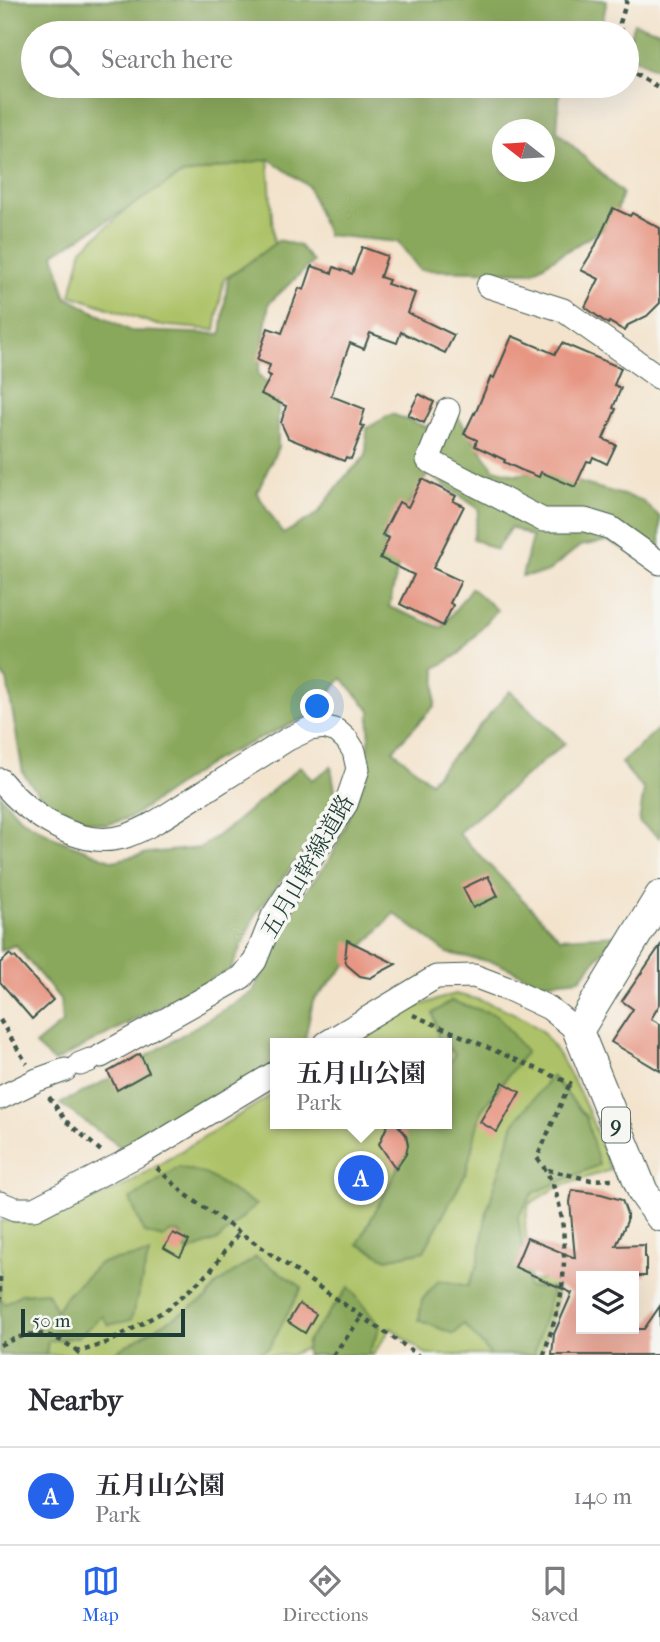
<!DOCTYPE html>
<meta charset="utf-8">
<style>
body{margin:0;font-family:"IM FELL French Canon","Noto Serif JP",serif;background:#f2f2f3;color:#2b2b33}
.controls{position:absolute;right:21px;bottom:21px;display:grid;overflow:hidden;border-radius:0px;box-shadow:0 7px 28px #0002}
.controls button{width:63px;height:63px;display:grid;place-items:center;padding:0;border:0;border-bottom:2px solid #e1e1e2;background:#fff;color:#2b2b33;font:35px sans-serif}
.compass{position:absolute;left:492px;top:119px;width:63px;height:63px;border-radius:50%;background:#fff;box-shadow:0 7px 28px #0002;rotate:287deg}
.scale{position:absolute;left:21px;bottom:18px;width:164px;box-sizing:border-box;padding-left:7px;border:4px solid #1f3d34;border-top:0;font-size:19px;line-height:24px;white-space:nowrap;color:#1f3d34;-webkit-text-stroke:5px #f6f6f2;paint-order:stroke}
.you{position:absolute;left:318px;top:707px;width:24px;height:24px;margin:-18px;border:5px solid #fff;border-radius:50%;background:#1a73e8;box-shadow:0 0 0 10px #1a73e833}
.badge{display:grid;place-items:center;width:46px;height:46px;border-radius:50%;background:#2563eb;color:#fff;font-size:23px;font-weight:700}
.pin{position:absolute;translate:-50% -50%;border:4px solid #fff;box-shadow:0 2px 7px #0006}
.popup{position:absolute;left:270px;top:1038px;width:182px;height:91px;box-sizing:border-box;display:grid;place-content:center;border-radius:0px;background:#fff;filter:drop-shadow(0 2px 5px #0005);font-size:23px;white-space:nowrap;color:#7c7c81}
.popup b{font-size:26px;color:#2b2b33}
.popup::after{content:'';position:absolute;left:50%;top:100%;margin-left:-14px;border:14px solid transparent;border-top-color:#fff}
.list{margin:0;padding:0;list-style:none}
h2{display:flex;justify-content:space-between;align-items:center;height:91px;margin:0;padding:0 28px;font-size:30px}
h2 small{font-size:23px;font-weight:400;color:#7c7c81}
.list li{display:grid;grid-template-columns:46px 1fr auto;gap:21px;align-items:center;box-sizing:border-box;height:98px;padding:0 28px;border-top:2px solid #e1e1e2}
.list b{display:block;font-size:26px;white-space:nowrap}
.list p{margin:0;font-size:23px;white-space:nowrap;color:#7c7c81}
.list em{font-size:23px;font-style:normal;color:#7c7c81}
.icon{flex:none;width:38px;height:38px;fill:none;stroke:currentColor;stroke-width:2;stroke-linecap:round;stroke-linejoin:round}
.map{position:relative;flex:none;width:660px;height:1355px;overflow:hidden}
.search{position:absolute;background:#fff;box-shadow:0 7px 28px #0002;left:21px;right:21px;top:21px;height:77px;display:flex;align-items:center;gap:18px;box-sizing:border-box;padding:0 24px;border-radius:38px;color:#7c7c81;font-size:26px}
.sheet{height:189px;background:#fff}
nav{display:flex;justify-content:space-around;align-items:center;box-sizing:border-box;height:98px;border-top:2px solid #e1e1e2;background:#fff;font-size:19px;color:#7c7c81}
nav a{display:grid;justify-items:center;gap:4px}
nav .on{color:#2563eb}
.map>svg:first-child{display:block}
.green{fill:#adc267;stroke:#66804e;stroke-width:2}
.forest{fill:#8aa85c;stroke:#547248;stroke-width:2;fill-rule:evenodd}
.building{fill:#e79683}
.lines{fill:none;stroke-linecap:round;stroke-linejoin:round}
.minor-casing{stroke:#3f564b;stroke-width:25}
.major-casing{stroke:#3f564b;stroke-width:32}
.path{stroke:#3f564b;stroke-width:4.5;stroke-dasharray:5 5;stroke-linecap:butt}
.minor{stroke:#fff;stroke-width:23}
.major{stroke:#fff;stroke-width:30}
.labels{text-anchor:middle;stroke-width:7;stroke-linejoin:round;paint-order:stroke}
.shield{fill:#f6f6f2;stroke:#60746d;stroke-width:2}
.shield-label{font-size:21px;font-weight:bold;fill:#1f3d34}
.street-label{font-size:23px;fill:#1f3d34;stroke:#f6f6f2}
</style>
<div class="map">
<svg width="660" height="1355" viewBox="0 0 660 1355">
<rect width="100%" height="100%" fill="#f6f6f2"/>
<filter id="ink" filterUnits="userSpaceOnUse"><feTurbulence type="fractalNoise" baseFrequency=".0143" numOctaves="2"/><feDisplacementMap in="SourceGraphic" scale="14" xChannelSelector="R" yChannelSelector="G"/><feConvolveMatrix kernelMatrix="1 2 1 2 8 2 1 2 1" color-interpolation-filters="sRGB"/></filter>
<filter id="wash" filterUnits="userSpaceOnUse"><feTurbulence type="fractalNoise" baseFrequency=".00686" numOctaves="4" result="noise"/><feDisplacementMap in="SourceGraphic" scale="28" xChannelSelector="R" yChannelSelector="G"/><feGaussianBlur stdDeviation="1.57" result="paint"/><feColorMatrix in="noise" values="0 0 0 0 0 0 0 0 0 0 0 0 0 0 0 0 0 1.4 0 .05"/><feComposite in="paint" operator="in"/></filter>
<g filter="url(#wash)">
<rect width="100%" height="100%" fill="#f3e3cc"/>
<g class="green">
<polygon points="268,155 274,248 224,279 215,330 157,325 71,295 82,249 176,165"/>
<path d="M 455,994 C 485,1000 515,1010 540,1030 C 546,1035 551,1044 556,1051 C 581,1088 596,1129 610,1170 L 558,1187 L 529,1204 L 525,1225 L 530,1281 L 557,1279 L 556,1304 L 540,1355 L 427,1355 L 391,1328 L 373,1355 L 323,1355 L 310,1347 L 290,1355 L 0,1355 L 0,1221 L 22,1221 L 55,1216 L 124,1186 L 275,1093 L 275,1124 L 447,1124 L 447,1043 L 356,1043 L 415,1007 Z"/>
</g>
<g class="forest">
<path d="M 0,0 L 607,0 L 600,33 L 33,33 L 33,86 L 560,86 L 557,131 L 622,193 L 614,222 L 532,272 L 420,270 L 398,242 L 327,235 L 308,186 L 269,159 L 181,175 L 54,254 L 66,297 L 130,331 L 221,334 L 228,278 L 279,240 L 300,246 L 313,262 L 269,303 L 258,374 L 278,395 L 278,447 L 257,493 L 283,534 L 317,514 L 344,478 L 366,456 L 367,428 L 392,414 L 426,427 L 455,413 L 494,469 L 516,475 L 538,471 L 641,500 L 660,517 L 660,566 L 608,541 L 580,546 L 546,573 L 522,576 L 532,537 L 511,527 L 496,550 L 473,539 L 479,509 L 428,474 L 383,544 L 398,567 L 389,607 L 442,628 L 471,588 L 497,610 L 459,654 L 436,668 L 435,705 L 393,750 L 430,782 L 510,691 L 565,743 L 458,833 L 560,938 L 616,935 L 580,979 L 541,983 L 497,963 L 447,953 L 394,913 L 313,1001 L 304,1043 L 275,1043 L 275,1067 L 121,1147 L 60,1104 L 107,1080 L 253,992 L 284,920 L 332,856 L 368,771 L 370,710 L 342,678 L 311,715 L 216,759 L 131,817 L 106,825 L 75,818 L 48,807 L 23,773 L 7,680 L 0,673 ZM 503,130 L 544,130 L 544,172 L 503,172 Z"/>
<polygon points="634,23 660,31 660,76 657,70 627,54 627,44"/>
<polygon points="660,727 660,838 639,822 644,790 621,763"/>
<polygon points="301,766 312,780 331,767 336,796 303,852 256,913 231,969 54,1062 35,1045 62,1023 60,999 15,945 0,951 0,795 19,817 57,839 113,861 148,853 200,848 232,825"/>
<polygon points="451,1001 497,1015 526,1052 481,1111 466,1173 424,1251 387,1259 358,1244 402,1160 399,1124 447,1124 447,1068 455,1054 447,1047 447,1043 439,1041 433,1013"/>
<polygon points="552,1076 586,1117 599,1165 533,1193 518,1217 528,1287 553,1288 534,1355 491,1355 464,1324 454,1334 419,1320 422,1300 439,1280 468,1286 478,1264 487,1211 514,1123"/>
<polygon points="179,1167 205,1174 256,1205 218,1240 187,1252 180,1233 171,1232 163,1238 144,1233 130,1199"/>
<polygon points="149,1254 131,1320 109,1325 102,1316 78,1337 48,1341 46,1355 0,1355 0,1298 5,1304 21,1294 47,1292 56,1311 65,1297 100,1263"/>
<polygon points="256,1257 302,1287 269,1348 252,1355 110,1355 207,1298 216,1285"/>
<polygon points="349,1287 380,1327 368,1355 306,1355 307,1341"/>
</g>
<g id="blocks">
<g class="building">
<polygon points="613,208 630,216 632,213 660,228 660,303 647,316 628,325 625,331 609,322 608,324 585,307 599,279 581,270 594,249"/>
<polygon points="362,247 387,256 380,277 389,280 387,284 415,293 408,313 454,335 445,353 401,332 397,343 370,333 364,349 350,343 331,396 365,409 360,425 364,426 351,459 346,457 344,461 288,438 281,423 286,406 261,394 271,376 267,374 270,365 257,360 268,328 282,333 299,288 304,290 312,266 332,273 334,267 352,274"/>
<polygon points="512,336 555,354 562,343 621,368 614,385 621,388 613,408 616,409 603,439 616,445 607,464 593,457 591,462 587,461 575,487 541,472 539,477 521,470 504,462 505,460 475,446 477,440 464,434 474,413 475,414 491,376 494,378"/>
<polygon points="419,394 434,402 424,423 408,415"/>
<polygon points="422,479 456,496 453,501 464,506 433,568 461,581 450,603 453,605 443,626 400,604 414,575 380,558 389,538 382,535 399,502 408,507"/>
<polygon points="488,876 498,896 473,908 463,888"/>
<polygon points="347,940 396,964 370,978 360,976 347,965 345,959"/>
<polygon points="660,946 660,1004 651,1019 660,1024 660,1071 611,1042 633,1009 622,1001"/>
<polygon points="10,954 13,958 15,957 53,1000 32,1019 0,982 0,963"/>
<polygon points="140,1054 149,1072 117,1090 108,1072"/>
<polygon points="503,1082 520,1092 497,1132 480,1122"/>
<polygon points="388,1124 397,1124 406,1135 408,1145 406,1154 396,1169 379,1144"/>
<polygon points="572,1190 601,1194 622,1200 627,1214 627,1221 616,1246 645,1245 645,1257 646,1257 646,1276 581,1276 581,1329 644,1329 660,1306 660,1355 552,1355 554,1334 572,1293 515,1267 527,1238 575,1258 570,1202"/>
<polygon points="173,1233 189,1241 180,1257 164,1248"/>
<polygon points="299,1304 316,1314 305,1333 288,1322"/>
</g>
</g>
</g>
<g filter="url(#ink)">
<use href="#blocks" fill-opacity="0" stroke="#3f564b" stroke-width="2"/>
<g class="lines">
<defs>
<g id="minor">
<polyline points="488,286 563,310 660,378"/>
<polyline points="448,410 428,460 543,520 585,520 611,528 660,563"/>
<path d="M 0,780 C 28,814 80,851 126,836 C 152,827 174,810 197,796 C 227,777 258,758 288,739 L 309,729 L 324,727 L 337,731 L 347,740 L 354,751 L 358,769 L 346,804 L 273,916 L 255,961 L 242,977 L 101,1056"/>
<polyline points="326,1043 436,977 474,976 511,990 549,1008 578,1031"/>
<polyline points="80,1064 90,1060"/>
<polyline points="0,1098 37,1080 65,1070"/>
<polyline points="0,1203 15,1209 34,1209 142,1153 275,1073"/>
</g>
<polyline id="major" points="660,896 578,1031 643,1192 660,1216"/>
</defs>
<use href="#minor" class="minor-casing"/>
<use href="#major" class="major-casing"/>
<g class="path">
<polyline points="622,33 620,23 627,0"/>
<polyline points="627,58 629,71 660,88"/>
<polyline points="413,1015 572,1084"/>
<polyline points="0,1020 27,1064"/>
<polyline points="49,1097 66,1121 101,1151"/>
<polyline points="157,1168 185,1194 239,1232 418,1355"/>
<polyline points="548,1170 591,1180 612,1179"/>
<polyline points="0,1277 0,1304"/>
<path d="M 0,1345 C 34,1329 48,1330 79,1352"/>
<polyline points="77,1355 79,1352 109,1342 166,1310 209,1273 239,1232"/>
<polyline points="333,1355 362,1317"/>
<path d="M 544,1355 C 550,1333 559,1310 562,1287 C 567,1246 565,1191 537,1158 L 570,1083"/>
</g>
<use href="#minor" class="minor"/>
<use href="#major" class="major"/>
</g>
</g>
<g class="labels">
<rect class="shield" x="602" y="1107.5" width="28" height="35" rx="5"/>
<g class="shield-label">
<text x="616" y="1132">9</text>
</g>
<g class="street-label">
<text transform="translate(307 866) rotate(-60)" y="8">五月山幹線道路</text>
</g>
</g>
</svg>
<div class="controls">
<button><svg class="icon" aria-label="layers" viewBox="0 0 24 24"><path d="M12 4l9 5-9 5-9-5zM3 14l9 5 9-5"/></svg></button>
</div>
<svg class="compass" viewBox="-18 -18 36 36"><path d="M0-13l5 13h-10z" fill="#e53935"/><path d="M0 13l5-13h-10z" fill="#7c7c81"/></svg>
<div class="scale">50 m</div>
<div class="you"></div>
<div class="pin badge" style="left:361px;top:1178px">A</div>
<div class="popup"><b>五月山公園</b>Park</div>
<div class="search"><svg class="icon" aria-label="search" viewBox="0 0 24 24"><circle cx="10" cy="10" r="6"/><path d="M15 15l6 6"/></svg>Search here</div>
</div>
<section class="sheet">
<h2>Nearby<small></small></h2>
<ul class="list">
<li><span class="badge">A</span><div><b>五月山公園</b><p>Park</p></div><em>140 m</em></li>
</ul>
</section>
<nav>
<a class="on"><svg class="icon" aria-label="map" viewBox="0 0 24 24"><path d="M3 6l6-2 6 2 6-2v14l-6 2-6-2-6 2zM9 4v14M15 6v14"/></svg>Map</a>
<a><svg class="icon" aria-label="directions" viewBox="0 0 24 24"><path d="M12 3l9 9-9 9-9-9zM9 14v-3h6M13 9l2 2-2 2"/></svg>Directions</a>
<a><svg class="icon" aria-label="saved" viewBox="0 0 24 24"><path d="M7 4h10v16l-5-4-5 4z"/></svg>Saved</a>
</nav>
